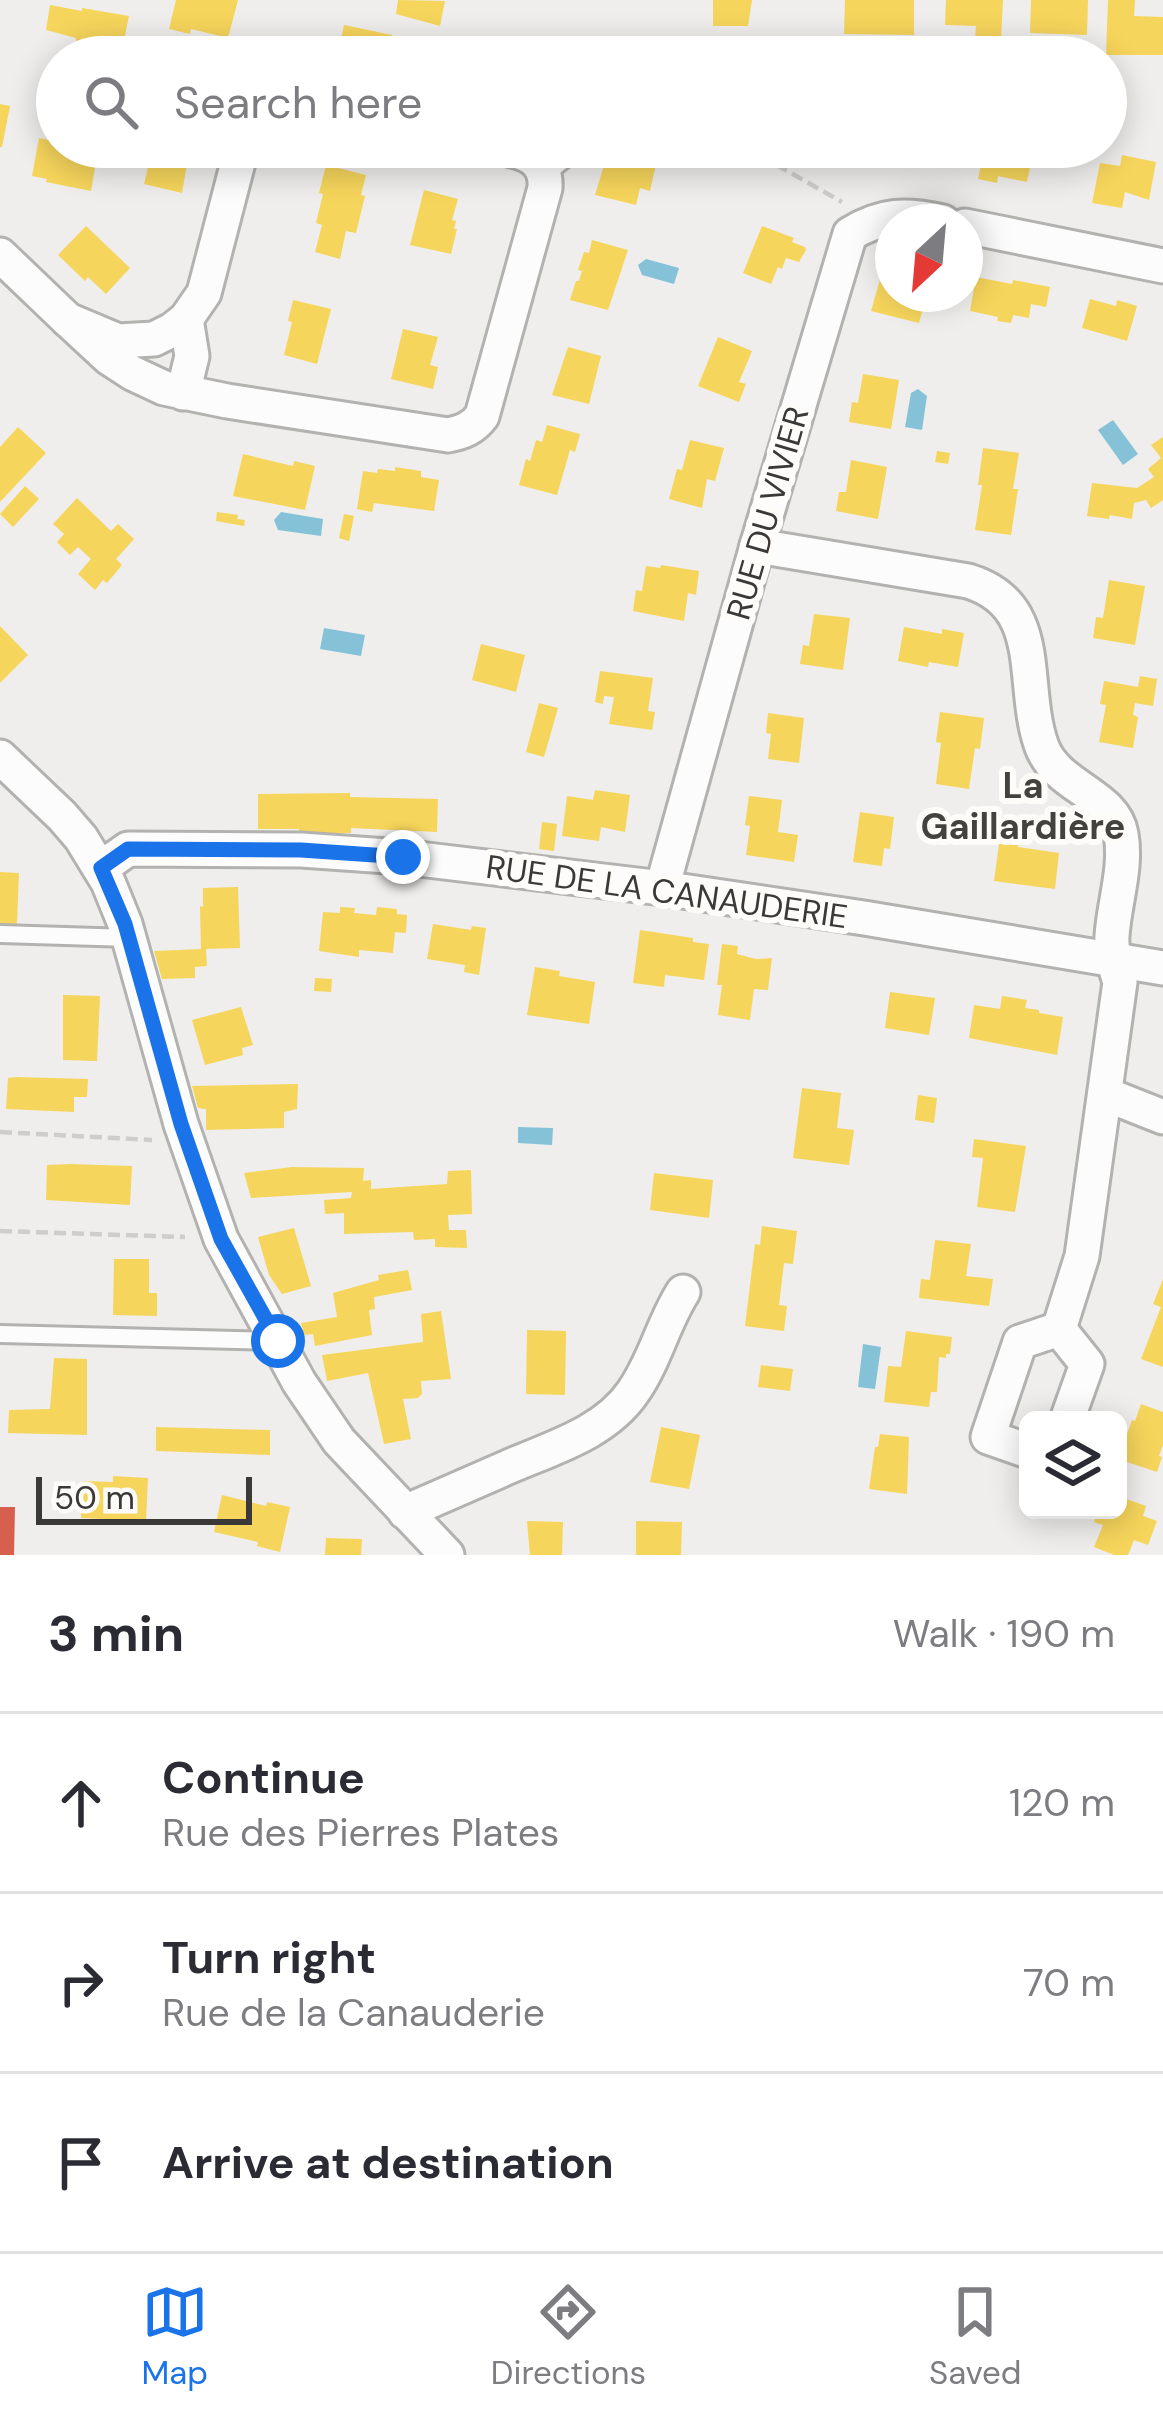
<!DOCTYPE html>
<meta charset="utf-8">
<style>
body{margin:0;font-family:"DM Sans",sans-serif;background:#f7f7f7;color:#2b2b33}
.controls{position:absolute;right:36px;bottom:36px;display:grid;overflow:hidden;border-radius:18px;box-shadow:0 6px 30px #0003}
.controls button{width:108px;height:108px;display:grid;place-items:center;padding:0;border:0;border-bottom:3px solid #e1e1e2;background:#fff;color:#2b2b33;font:60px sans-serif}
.compass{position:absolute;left:875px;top:204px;width:108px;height:108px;border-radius:50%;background:#fff;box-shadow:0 6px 30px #0003;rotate:206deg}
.scale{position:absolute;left:36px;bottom:30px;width:216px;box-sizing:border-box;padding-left:12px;border:6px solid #3a3938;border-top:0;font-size:33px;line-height:42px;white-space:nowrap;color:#3a3938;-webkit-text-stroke:9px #fefcf8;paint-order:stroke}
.stop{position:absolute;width:36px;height:36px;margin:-27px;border:9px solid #1a73e8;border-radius:50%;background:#fff}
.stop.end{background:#1a73e8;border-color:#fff;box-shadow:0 3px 12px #0008}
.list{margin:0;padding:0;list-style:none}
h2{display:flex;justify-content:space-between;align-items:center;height:156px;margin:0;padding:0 48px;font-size:51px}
h2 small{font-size:39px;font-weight:400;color:#7c7c81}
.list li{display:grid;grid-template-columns:78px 1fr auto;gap:36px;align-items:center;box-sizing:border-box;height:180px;padding:0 48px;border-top:3px solid #e1e1e2}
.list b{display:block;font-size:45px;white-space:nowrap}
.list p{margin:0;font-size:39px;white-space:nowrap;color:#7c7c81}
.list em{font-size:39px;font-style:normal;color:#7c7c81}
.icon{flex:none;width:66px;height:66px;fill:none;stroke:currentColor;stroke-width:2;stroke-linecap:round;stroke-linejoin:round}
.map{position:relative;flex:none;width:1163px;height:1555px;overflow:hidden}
.search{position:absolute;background:#fff;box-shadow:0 6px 30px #0003;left:36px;right:36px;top:36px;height:132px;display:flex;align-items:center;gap:30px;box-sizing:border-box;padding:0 42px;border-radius:66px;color:#7c7c81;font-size:45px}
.sheet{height:696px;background:#fff}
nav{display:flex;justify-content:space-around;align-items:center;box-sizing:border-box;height:168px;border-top:3px solid #e1e1e2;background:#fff;font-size:33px;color:#7c7c81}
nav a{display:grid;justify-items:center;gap:6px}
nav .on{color:#1a73e8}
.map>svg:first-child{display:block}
.water{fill:#85c2d8}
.homes{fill:#f6d55c}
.shops{fill:#d6604d}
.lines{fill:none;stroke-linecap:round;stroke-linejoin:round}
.service-casing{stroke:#b2b2b0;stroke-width:22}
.minor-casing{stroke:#b2b2b0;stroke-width:39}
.path{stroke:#cdcdcc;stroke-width:4.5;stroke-dasharray:12 6;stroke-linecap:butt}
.service{stroke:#fdfcfc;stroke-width:16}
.minor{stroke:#fdfcfc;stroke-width:33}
.route{stroke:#1a73e8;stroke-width:15}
.labels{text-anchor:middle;stroke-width:12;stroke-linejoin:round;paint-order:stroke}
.street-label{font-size:33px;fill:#3a3938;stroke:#fefcf8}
.neighbourhood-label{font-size:36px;font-weight:bold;fill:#43423f;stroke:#fefcf8}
</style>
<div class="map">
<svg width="1163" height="1555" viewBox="0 0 1163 1555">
<rect width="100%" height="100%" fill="#efeeec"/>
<g class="water">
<polygon points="646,259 679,268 674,284 642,275 638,265"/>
<polygon points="918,389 927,396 922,430 905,427 911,393"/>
<polygon points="1113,420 1138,454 1123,465 1098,430"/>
<polygon points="281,512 323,519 321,536 278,530 274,520"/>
<polygon points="324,628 365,635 361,656 320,649"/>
<polygon points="518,1127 553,1128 552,1145 518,1143"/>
<polygon points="863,1344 881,1347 875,1389 858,1387"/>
</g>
<g class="homes">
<polygon points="176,0 238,0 228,38 191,29 190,34 169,29"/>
<polygon points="398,0 445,1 440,26 396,14"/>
<polygon points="713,0 752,0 748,26 713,26"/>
<polygon points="845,0 914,0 914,35 844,34"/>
<polygon points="946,0 1003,0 1001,40 975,39 976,26 945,25"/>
<polygon points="1031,0 1088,0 1087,35 1030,33"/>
<polygon points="1108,0 1135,0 1134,16 1163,17 1163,55 1106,55"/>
<polygon points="50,5 82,11 82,8 129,16 122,50 76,41 76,38 46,30"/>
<polygon points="344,25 392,35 388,57 337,57"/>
<polygon points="0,104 10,106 2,147 0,147"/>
<polygon points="39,138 55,141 54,147 97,156 91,191 46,182 47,179 32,176"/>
<polygon points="153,147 190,147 182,193 144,184"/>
<polygon points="861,147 944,147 941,157 923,153 922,157 895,151 891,167 858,159"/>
<polygon points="985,147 1034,147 1027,182 998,176 997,183 978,179"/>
<polygon points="608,152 656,164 650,191 640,188 636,205 595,195"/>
<polygon points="1122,155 1156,162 1149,200 1125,192 1122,208 1092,203 1100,163 1120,166"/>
<polygon points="326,165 366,175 361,195 365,196 356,233 346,231 340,259 315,252 322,225 316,223 323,194 319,193"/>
<polygon points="424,190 458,199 452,220 456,221 454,229 457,229 451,254 410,245"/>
<polygon points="86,226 130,268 106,294 88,277 85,281 58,255"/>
<polygon points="762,226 794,238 792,242 805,247 806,250 799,262 786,258 782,269 778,267 771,284 743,273"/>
<polygon points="592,240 628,250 608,310 570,300 576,281 579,281 582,271 578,270 584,252 589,253"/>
<polygon points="883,269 893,272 893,294 927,294 919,323 871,311"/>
<polygon points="976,277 1012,284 1013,280 1050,287 1046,307 1031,304 1029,318 1013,315 1011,323 997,321 998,317 970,311"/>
<polygon points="1090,299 1116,306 1117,300 1137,306 1127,341 1082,328"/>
<polygon points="293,300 331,309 317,364 284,355 292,322 288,321"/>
<polygon points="403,329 438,337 430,365 438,367 433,389 391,379"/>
<polygon points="718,337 752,351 739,382 746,384 739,402 698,386"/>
<polygon points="568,347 601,356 589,404 552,395"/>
<polygon points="863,374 899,380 891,429 849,422 852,402 858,403"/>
<polygon points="547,425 580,434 575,452 570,450 557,495 519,485 526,459 530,461 536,440 542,442"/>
<polygon points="18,427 46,453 0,502 0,447"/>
<polygon points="1163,437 1163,500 1151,508 1146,500 1134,503 1132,519 1110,515 1109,519 1087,516 1092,483 1137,488 1154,477 1148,469 1161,458 1151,445"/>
<polygon points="690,440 724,448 715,481 707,479 702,508 669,499 677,469 682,470"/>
<polygon points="983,448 1019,453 1013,489 1018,489 1011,535 975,530 982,485 978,485"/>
<polygon points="937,451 950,453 948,464 935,462"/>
<polygon points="243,454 293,466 294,461 315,466 305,510 233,496"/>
<polygon points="851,460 887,467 878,519 836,511 839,492 846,492"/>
<polygon points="395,467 421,471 421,477 439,480 434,511 374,503 372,512 357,509 363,471 377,473 378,469 395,471"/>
<polygon points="25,486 39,499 13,527 0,514"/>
<polygon points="77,498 111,531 118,524 134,539 116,559 122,565 107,583 103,580 95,590 78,574 91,559 78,547 70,555 57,542 64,534 53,524"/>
<polygon points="217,512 238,515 237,519 245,520 244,526 216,521"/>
<polygon points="344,514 354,516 349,541 339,538"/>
<polygon points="661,565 699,571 696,595 688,593 684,621 633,611 636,590 642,591 646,566 660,568"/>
<polygon points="1109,580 1145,586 1135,645 1093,638 1096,617 1103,618"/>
<polygon points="814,614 850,618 843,670 800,664 803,645 809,646"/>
<polygon points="0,626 28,655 0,683"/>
<polygon points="904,627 942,634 942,629 964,633 958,667 929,662 928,667 898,661"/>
<polygon points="481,644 525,655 516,692 472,680"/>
<polygon points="600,671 653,678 648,711 655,712 652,730 609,724 614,697 604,696 603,704 595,702"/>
<polygon points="1140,676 1157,679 1153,706 1135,703 1133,715 1138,717 1133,748 1099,742 1106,705 1100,704 1104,681 1138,687"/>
<polygon points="539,703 558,708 544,757 526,752"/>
<polygon points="940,712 984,718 980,749 975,748 969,789 936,784 941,743 936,742"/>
<polygon points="768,713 804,718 799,763 768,759 771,734 766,733"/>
<polygon points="595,790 630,795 625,832 601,827 599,841 562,836 567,796 593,800"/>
<polygon points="350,793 350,797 438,799 437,832 351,828 351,833 299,833 299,829 258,829 258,794"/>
<polygon points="749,796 782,800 778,832 798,835 794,862 746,855 750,826 745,825"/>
<polygon points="860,812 894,817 890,849 884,848 882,866 853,862"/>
<polygon points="542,822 557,824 554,851 539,849"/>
<polygon points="1000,837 1019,840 1018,847 1059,853 1055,889 994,881"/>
<polygon points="0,872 19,873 17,924 0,924"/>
<polygon points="238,887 240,948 206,949 207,966 195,967 195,978 162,979 154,951 201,949 200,906 203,907 203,888"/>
<polygon points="340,907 355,908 354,913 376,915 377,907 397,909 397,914 407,915 406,933 395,932 393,953 359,950 359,957 319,951 323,912 340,913"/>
<polygon points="433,924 471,930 472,926 486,928 479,975 464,972 465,965 427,959"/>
<polygon points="640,930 693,938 693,942 709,944 704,980 665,975 664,987 633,983"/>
<polygon points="722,944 738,946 737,954 756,959 772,958 768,990 754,989 750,1020 718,1015 722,985 717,985"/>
<polygon points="535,967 560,971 559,976 595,982 589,1024 527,1015"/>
<polygon points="315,978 332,979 331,992 314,991"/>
<polygon points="890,992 935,998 929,1035 885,1028"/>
<polygon points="63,995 100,996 97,1061 63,1060"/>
<polygon points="1002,996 1027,1000 1025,1008 1039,1010 1039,1013 1063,1017 1057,1055 969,1038 974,1005 1000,1009"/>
<polygon points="241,1007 253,1045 242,1048 243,1055 205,1065 192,1020"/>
<polygon points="16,1077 88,1079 87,1097 74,1097 74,1112 6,1109 8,1078"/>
<polygon points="298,1084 297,1109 284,1112 284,1128 206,1130 206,1109 198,1108 192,1086"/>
<polygon points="802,1088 841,1093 837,1128 854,1130 849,1165 793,1158"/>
<polygon points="918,1095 937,1098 934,1123 915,1120"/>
<polygon points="974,1139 1026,1146 1015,1212 977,1207 983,1158 972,1157"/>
<polygon points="70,1164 132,1166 130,1205 46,1200 47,1165"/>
<polygon points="292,1167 364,1168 363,1181 371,1180 371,1189 447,1184 448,1171 471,1170 472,1214 448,1215 449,1230 466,1230 467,1248 435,1247 435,1239 414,1240 413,1232 344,1234 344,1213 325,1214 324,1200 351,1198 352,1192 251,1198 244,1173"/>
<polygon points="654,1173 713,1180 709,1218 650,1210"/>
<polygon points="762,1226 797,1231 793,1264 784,1263 779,1305 787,1306 784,1331 745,1326 755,1244 760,1245"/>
<polygon points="294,1228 311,1286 282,1294 269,1275 258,1237"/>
<polygon points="935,1240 971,1244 966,1276 993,1279 989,1306 919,1298 921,1279 930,1280"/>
<polygon points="114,1259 149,1259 149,1293 157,1293 157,1316 113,1315"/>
<polygon points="408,1270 412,1290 374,1297 375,1309 369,1310 372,1335 315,1346 313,1334 304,1335 301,1323 337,1317 333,1293 379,1280 378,1275"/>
<polygon points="1163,1279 1163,1367 1141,1359 1161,1307 1153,1304"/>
<polygon points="441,1311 451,1379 421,1381 422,1394 418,1398 403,1399 411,1439 384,1444 368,1373 327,1381 322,1355 423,1342 421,1314"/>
<polygon points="527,1330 566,1331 565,1395 526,1394"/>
<polygon points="906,1331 952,1337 950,1354 946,1354 946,1358 939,1357 937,1392 931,1392 929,1407 884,1402 888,1366 901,1367"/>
<polygon points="54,1358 87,1359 87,1435 8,1433 9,1410 50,1409"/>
<polygon points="761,1365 793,1369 790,1391 758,1387"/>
<polygon points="1141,1404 1163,1412 1163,1445 1159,1456 1162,1457 1157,1472 1118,1459 1132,1420 1135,1421"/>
<polygon points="156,1427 270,1430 270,1455 156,1451"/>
<polygon points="661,1427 700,1435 689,1489 650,1482"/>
<polygon points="880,1434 909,1437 907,1494 869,1489 875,1447 878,1447"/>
<polygon points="113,1476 148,1478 146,1521 81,1518 83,1481 113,1482"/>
<polygon points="222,1495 266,1506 267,1502 290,1507 280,1552 257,1546 258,1542 214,1532"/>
<polygon points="1118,1496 1146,1506 1143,1516 1157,1521 1148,1545 1134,1540 1128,1555 1114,1555 1094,1547 1103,1525 1094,1522 1099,1510 1118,1510"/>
<polygon points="527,1521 563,1522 562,1555 530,1555"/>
<polygon points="636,1521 682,1522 681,1555 636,1555"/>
<polygon points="326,1538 362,1539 361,1555 325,1555"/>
</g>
<polygon class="shops" points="0,1507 15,1507 14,1555 0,1555"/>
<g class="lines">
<defs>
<g id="service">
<polyline points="0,934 130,938"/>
<polyline points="0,1334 277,1341"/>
</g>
<g id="minor">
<polyline points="542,166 566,147"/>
<polyline points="965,226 1163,266"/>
<polyline points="0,255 68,320 118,341 154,339 172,330 186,319 204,293 242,147"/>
<path d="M 68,320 L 109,358 L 132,373 L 164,388 L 227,401 L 448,435 C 463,432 473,428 482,416 L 545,188 C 547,158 524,152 499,147"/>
<polyline points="183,393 192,356 186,319"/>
<path d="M 757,546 L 968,581 C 1048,605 1019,685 1042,747 C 1058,788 1114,794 1121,834 C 1127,868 1114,903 1112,936 C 1111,953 1115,967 1120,982 L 1082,1256 L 1059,1329"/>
<polyline points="0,757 62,816 81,838 108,882 125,924 181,1124 221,1239 299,1382 339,1441 447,1555"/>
<polyline points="101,868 128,849 301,850 402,857 662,888 864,918 1163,968"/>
<path d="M 662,888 L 757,546 L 850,234 C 883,214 906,214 943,222"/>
<polyline points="1105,1094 1163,1117"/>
<polyline points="1059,1329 1087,1364 1067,1420"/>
<polyline points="1028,1451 988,1437 1020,1342 1059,1329"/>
<path d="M 405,1512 C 440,1497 474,1482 508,1467 C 552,1448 605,1433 633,1392 C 655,1361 663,1323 683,1292"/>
</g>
</defs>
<use href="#service" class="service-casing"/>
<use href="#minor" class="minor-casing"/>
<g class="path">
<polyline points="63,55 72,57"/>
<polyline points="745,147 842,202"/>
<polyline points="0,1132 152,1140"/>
<polyline points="0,1231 185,1237"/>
</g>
<use href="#service" class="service"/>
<use href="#minor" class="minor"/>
</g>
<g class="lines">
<polyline class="route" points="278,1341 221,1239 181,1124 125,924 101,868 128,849 301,850 403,857"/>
</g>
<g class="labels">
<g class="street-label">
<text transform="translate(767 513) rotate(-74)" y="12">RUE DU VIVIER</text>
<text transform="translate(667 891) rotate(8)" y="12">RUE DE LA CANAUDERIE</text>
</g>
<g class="neighbourhood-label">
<text x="1023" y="798">La<tspan x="1023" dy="41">Gaillardière</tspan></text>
</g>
</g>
</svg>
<div class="controls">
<button><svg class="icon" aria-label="layers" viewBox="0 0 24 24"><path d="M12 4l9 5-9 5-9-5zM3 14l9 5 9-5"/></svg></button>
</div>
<svg class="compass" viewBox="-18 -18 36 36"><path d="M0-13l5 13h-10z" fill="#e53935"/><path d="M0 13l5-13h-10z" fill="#7c7c81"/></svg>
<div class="scale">50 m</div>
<div class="stop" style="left:278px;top:1341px"></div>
<div class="stop end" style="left:403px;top:857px"></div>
<div class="search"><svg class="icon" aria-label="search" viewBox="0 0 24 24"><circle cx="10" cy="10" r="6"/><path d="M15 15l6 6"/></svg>Search here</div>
</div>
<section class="sheet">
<h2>3 min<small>Walk · 190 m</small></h2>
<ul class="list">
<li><svg class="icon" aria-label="ahead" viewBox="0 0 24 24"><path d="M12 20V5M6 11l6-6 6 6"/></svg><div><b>Continue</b><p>Rue des Pierres Plates</p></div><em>120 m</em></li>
<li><svg class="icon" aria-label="right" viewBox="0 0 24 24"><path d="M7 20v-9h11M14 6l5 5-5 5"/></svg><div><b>Turn right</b><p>Rue de la Canauderie</p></div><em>70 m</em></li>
<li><svg class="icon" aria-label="arrive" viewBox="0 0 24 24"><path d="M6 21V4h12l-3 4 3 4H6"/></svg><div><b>Arrive at destination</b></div></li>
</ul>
</section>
<nav>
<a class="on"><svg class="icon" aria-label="map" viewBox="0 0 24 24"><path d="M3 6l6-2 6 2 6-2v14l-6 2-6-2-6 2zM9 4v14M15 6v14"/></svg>Map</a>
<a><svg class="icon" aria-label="directions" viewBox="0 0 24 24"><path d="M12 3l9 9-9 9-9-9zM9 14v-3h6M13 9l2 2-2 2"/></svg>Directions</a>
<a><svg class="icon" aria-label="saved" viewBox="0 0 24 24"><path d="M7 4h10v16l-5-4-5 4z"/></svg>Saved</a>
</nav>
